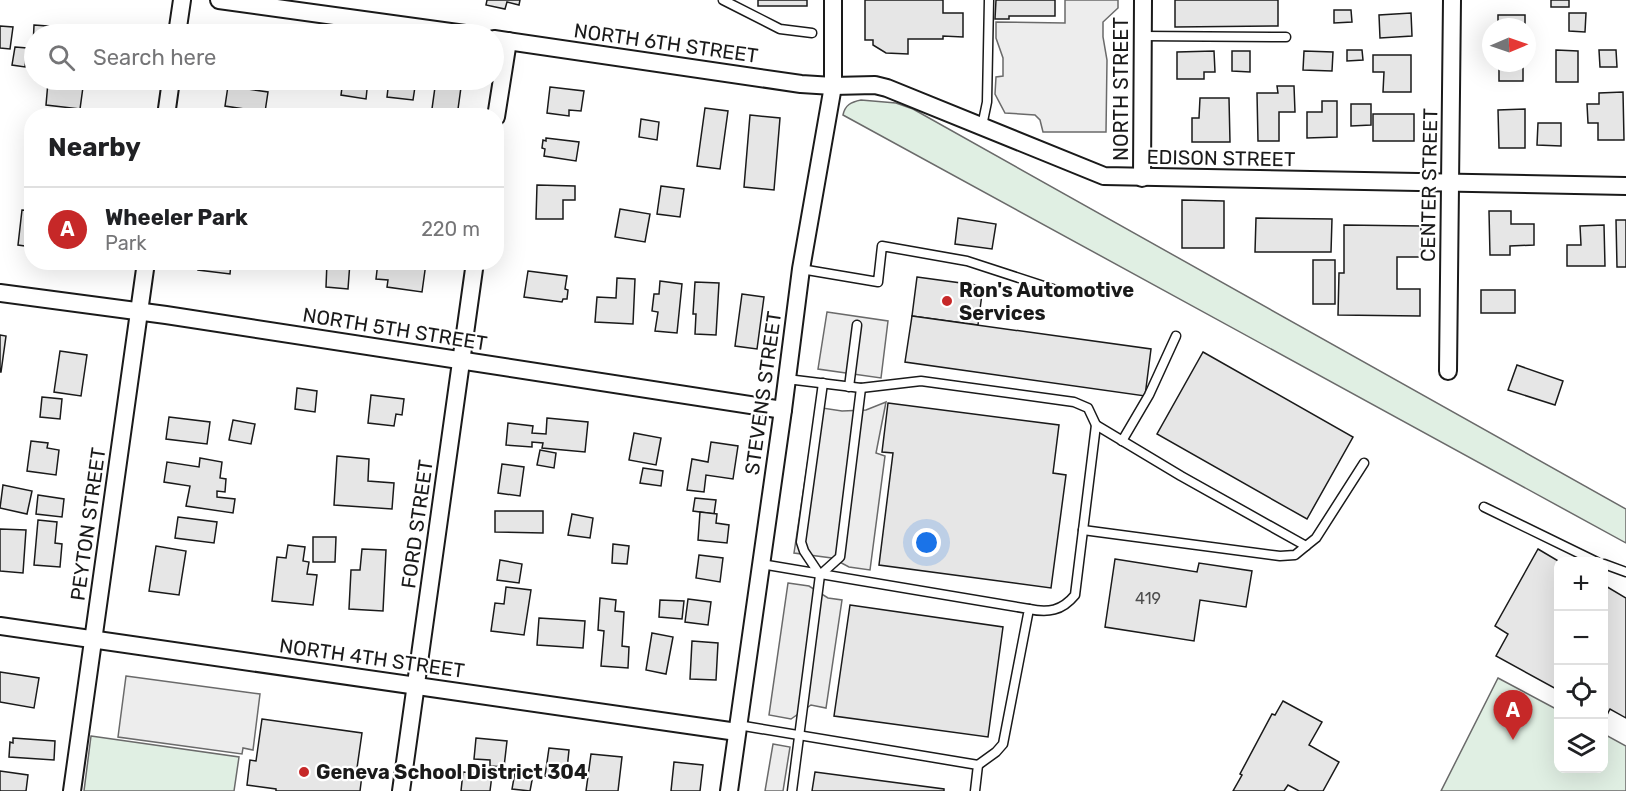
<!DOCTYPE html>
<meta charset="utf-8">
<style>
body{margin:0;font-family:Rubik,sans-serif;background:#f6f6f6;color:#202124}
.controls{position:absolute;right:18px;bottom:18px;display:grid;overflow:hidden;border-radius:12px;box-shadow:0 6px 24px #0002}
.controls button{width:54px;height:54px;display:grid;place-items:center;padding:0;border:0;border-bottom:2px solid #e0e0e0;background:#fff;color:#202124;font:30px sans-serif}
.compass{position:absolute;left:1482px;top:18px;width:54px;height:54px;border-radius:50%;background:#fff;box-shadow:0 6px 24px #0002;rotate:88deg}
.you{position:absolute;left:927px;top:543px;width:21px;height:21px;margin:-15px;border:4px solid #fff;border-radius:50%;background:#1a73e8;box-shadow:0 0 0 9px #1a73e833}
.badge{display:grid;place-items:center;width:39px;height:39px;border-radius:50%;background:#c62828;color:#fff;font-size:20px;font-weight:700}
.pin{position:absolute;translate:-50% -50px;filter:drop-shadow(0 2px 3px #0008)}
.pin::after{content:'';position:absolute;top:32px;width:21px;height:18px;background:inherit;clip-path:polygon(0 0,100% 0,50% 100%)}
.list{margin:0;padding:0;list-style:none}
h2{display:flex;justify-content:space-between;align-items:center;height:78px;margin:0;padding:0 24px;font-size:26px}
h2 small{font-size:20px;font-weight:400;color:#757577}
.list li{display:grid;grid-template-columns:39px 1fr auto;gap:18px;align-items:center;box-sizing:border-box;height:84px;padding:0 24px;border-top:2px solid #e0e0e0}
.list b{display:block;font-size:22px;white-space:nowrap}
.list p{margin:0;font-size:20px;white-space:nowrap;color:#757577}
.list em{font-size:20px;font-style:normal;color:#757577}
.icon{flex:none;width:33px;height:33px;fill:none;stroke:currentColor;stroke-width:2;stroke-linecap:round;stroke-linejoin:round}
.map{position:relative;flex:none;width:1626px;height:791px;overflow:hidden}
.search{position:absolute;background:#fff;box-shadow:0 6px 24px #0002;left:24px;top:24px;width:480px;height:66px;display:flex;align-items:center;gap:15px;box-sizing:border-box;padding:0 21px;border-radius:33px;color:#757577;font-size:22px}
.panel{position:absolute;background:#fff;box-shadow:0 6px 24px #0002;left:24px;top:108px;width:480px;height:162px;border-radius:24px}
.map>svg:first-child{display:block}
.green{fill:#e0efe3;stroke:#6a6a6a;stroke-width:1.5}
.parking{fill:#ededed;stroke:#6a6a6a;stroke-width:1.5}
.building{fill:#e6e6e6;stroke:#1a1a1a;stroke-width:1.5}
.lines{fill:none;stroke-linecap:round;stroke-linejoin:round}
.lane-casing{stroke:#1a1a1a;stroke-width:11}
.street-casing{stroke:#1a1a1a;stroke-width:20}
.lane{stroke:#fff;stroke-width:8}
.street{stroke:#fff;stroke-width:16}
.poi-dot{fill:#c62828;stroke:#fff;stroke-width:2}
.labels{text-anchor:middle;stroke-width:4.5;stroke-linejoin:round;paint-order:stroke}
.number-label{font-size:16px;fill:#4d4d4d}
.street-label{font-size:20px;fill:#1a1a1a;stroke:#fff}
.poi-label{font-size:20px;font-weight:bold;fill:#1a1a1a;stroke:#fff;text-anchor:start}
</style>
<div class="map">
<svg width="1626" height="791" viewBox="0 0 1626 791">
<rect width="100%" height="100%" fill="#fff"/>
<g class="green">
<path d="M 861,100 L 896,103 L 913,109 L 1626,509 L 1626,543 L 843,115 C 845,105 851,102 861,100 Z"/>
<polygon points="1498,678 1558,710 1558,768 1604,768 1604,734 1626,746 1626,791 1441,791"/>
<polygon points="91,736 239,757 234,791 84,791"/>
</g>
<g class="parking">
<polygon points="1065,0 1118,0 1118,8 1103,22 1103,37 1107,60 1106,132 1043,132 1040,120 1035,115 1005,113 995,94 996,77 1003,76 1003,58 996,38 996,22 1065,23"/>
<polygon points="827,312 888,321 881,378 818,369"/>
<polygon points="886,402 876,453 885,456 870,570 849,567 832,558 794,553 816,407 842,411 866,410"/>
<polygon points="788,583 809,586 828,598 842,600 826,708 811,705 791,719 769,715"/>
<polygon points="126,676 260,694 253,750 243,748 242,754 118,737"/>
<polygon points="773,744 790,747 783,791 765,791"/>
</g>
<g class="building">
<polygon points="487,0 520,0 519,5 507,2 505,9 486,5"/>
<rect x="758" y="0" width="49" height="6"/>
<polygon points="865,0 943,0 943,13 963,13 963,37 943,36 943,39 908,39 908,54 886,53 873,45 873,40 865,40"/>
<polygon points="996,0 1055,0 1055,16 1009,16 1009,19 995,19"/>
<polygon points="1175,0 1278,0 1278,26 1175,27"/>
<rect x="1551" y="0" width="18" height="7"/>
<polygon points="1334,10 1351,10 1352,22 1334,23"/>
<polygon points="1411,13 1412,36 1380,38 1379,15"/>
<polygon points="1569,13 1586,13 1585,32 1569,31"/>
<rect x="1498" y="15" width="27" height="12"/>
<polygon points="34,25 61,27 60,34 34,34 34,47 33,47"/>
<polygon points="0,26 13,27 10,49 0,48"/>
<polygon points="108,28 135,30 134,34 107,34"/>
<polygon points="15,47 27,48 25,67 12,65"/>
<polygon points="1347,50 1362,50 1363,60 1347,61"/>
<polygon points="1556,50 1578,51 1578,82 1556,82"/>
<polygon points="1599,50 1616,50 1617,67 1600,67"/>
<polygon points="1214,51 1215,72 1204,72 1204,79 1177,79 1177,52"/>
<polygon points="1232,51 1250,51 1250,72 1232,71"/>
<polygon points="1304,51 1333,52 1332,71 1303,70"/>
<polygon points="1373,55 1411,55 1411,92 1383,92 1384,72 1373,72"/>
<rect x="1499" y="63" width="24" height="18"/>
<polygon points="343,80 368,80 366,99 341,95"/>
<polygon points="389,80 416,80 413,100 387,97"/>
<polygon points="436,80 462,80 458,109 454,109 453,116 431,116"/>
<polygon points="48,82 83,87 80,109 46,105"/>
<polygon points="228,86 268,92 265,112 225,106"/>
<polygon points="1277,86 1294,86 1295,112 1279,112 1279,141 1258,141 1257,93 1278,93"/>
<polygon points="550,87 584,91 581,111 569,110 569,116 547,113"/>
<polygon points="1623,92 1624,140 1598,140 1598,123 1588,123 1587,104 1599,104 1599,93"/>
<polygon points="1200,98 1229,98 1230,142 1192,142 1192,118 1199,118"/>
<polygon points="1322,101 1337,101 1337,137 1307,138 1307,112 1322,112"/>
<polygon points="1351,104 1371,104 1371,125 1351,126"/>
<polygon points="705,108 728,111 720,169 697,166"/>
<polygon points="73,109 117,115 117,116 72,116"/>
<polygon points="1525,109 1525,148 1499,148 1498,110"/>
<rect x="1373" y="114" width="41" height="27"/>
<polygon points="750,115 780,118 774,190 744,187"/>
<polygon points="641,119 659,122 657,140 639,137"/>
<polygon points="1538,123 1561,123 1561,146 1537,145"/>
<polygon points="546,138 579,142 576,161 544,156 545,149 542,148 543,140 546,141"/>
<polygon points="537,185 575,186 575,200 563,200 563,219 536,219"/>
<polygon points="661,186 684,189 680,217 657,214"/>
<polygon points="1182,200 1224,201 1224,248 1182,248"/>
<polygon points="620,209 650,214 645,242 615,237"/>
<polygon points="22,210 32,211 32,247 18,245"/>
<polygon points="1489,211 1511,211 1511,224 1534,224 1534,245 1510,246 1510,255 1490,255"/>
<polygon points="958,218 996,224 992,249 955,244"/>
<polygon points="1256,218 1332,219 1331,252 1255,252"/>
<polygon points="1616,220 1626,220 1626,267 1617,267"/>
<polygon points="1344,225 1421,226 1421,257 1397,257 1397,289 1420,289 1420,316 1338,315 1339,273 1344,273"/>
<polygon points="1604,225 1605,266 1567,266 1567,245 1581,245 1580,226"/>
<rect x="1313" y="260" width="22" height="44"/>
<polygon points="199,262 253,262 253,266 231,263 230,274 198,270"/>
<polygon points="327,262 350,262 348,289 326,287"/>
<polygon points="378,262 426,263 422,292 387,287 388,280 376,279"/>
<polygon points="528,271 567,276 565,289 568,290 567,299 563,299 562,302 524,297"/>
<polygon points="917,277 983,286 978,325 912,316"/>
<polygon points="617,278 635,279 633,324 595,322 597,297 616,298"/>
<polygon points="660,281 682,284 677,333 655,331 658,312 652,311 654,294 659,294"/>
<polygon points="695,282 719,283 716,335 695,334 696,314 693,314"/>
<rect x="1481" y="290" width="34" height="23"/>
<polygon points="742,294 764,297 757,349 735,346"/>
<polygon points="912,316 1151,349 1145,396 905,362"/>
<polygon points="0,335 6,336 1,372 0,372"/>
<polygon points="60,351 87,355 81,396 54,392"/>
<polygon points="1203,352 1353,437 1307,519 1157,434"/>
<polygon points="1517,365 1563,381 1555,405 1508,390"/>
<polygon points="297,388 317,391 315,412 295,409"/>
<polygon points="371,395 404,399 402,415 396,414 394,426 368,423"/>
<polygon points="42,397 62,399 60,419 40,417"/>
<polygon points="888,403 1059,425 1053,473 1066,475 1051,588 879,565 893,453 882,452"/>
<polygon points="169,417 210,422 207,444 166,439"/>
<polygon points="547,418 588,422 585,452 542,448 543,443 532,442 532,447 506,445 508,423 533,426 532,433 546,434"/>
<polygon points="233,420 255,424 251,444 229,440"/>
<polygon points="634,433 661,438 656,465 629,460"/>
<polygon points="31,441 48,443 47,448 59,450 56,475 27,471"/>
<polygon points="711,442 738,446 733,479 706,475 704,492 687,490 692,459 708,462"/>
<polygon points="540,450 556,453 554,468 537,465"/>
<polygon points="337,456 369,459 368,481 394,483 392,509 334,505"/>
<polygon points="200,458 222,462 220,478 226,479 225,492 217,491 217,497 235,499 233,513 186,506 190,486 164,482 167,462 199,467"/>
<polygon points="502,464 524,467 520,496 498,493"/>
<polygon points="643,468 663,471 661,486 640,483"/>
<polygon points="3,485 32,491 27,514 0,508"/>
<polygon points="38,495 64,499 62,517 36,514"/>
<polygon points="695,498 716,500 714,514 693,511"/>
<polygon points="495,511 543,511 543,533 495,532"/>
<polygon points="700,512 717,514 716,523 729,525 727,543 698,540"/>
<polygon points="572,514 593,518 590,538 568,535"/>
<polygon points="178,517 217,522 214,543 175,538"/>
<polygon points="38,520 57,522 55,543 62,544 60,567 34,565"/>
<polygon points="0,529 26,530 23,573 0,571"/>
<polygon points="313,537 336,537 335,562 313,562"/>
<polygon points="613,544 629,546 627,564 612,563"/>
<polygon points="288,545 305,547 303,561 309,562 307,574 317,575 313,605 272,601 277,557 286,558"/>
<polygon points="156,546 186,551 179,595 149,591"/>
<polygon points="362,549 386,550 383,611 349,609 351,570 360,570"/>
<polygon points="1538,549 1560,562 1558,562 1558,690 1496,656 1508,634 1495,626"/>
<polygon points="699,555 723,558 720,582 696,578"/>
<polygon points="1115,559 1197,572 1199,563 1252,571 1246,607 1200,600 1194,641 1105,627"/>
<polygon points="500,560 522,564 519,583 497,580"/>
<polygon points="1604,585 1626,598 1626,718 1610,709 1606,717 1604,715"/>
<polygon points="506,587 531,590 524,635 491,631 495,603 504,604"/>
<polygon points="600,598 616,600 615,611 624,612 622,646 629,647 628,668 601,666 604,631 598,630"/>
<polygon points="688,599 711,602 708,625 685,622"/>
<polygon points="660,600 684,601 682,619 659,617"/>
<polygon points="850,605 1003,627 988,737 834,716"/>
<polygon points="539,618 585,621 583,648 537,645"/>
<polygon points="652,633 673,637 666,674 646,670"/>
<polygon points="692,641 718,643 716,680 690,679"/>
<polygon points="0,672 39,678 34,708 0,702"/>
<polygon points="1283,701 1322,722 1309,745 1339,762 1323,791 1299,791 1288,785 1284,791 1233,791 1242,775 1240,774 1272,714 1275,715"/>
<polygon points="262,719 362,733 356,775 362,775 360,791 276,791 276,789 247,785 250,760 256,761"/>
<polygon points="13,738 55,741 54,760 9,757 10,742 13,743"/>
<polygon points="476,738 507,741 504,767 490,766 490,760 474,759"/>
<polygon points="549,748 569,750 566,779 545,776"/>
<polygon points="591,754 622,757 618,791 586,791"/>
<polygon points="674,762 703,765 700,791 671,791"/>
<polygon points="0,771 28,775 26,791 0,791"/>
<polygon points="463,772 492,775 490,791 461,791"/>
<polygon points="515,772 533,775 530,791 512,789"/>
<polygon points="815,772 944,789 944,791 812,791"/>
</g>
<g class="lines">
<defs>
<g id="lane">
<polyline points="723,0 780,29 812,33"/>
<polyline points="1142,36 1286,37"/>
<polyline points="982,126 987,102 989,0"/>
<polyline points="801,269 878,282 882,246 967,261 1062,292"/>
<path d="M 787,379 L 861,388 L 921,381 L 1074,402 L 1088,408 L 1096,425 L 1075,595 C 1062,611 1048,613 1029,609"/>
<polyline points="849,387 857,325"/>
<polyline points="1122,441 1149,395 1176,336"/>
<polyline points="1484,507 1597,562"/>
<polyline points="1083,530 1280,556 1295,555 1306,546 1181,476 1096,425"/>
<polyline points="1306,546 1316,538 1364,463"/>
<polyline points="761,564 1029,609 1003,744 996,752 978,765"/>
<polyline points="1604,564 1626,572"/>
<polyline points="820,575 804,551 801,542 823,383"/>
<polyline points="738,725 978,765 975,791"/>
<polyline points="792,791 820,575 840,557 861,388"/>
</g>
<g id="street">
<polyline points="219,0 465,34"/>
<polyline points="177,34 182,0"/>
<polyline points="494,39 801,84 833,86 875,85 887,88 1104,176 1626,186"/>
<polyline points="166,116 171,80"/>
<polyline points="496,117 508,41"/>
<polyline points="1142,178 1143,0"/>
<polyline points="0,293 166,315 783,410"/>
<polyline points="1448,371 1452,0"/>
<polyline points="0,626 737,732"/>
<polyline points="72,791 146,262"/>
<polyline points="401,791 475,262"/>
<polyline points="729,791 783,410 801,269 833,86 833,0"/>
</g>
</defs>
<use href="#lane" class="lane-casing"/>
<use href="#street" class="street-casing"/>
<use href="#lane" class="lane"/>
<use href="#street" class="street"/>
</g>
<g class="poi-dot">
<circle cx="947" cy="301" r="6"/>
<circle cx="304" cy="772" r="6"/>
</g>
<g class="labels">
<g class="number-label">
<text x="1148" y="604">419</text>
</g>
<g class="street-label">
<text transform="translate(666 43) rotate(8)" y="7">NORTH 6TH STREET</text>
<text transform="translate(1121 89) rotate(-90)" y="7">NORTH STREET</text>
<text transform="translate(1221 158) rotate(1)" y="7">EDISON STREET</text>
<text transform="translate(1429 185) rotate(-89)" y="7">CENTER STREET</text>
<text transform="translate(395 329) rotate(9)" y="7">NORTH 5TH STREET</text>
<text transform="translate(763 393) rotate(-82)" y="7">STEVENS STREET</text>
<text transform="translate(88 524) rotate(-82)" y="7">PEYTON STREET</text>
<text transform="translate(417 524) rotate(-82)" y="7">FORD STREET</text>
<text transform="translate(372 658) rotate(8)" y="7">NORTH 4TH STREET</text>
</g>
<g class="poi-label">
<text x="959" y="297">Ron's Automotive<tspan x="959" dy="23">Services</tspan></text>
<text x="316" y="779">Geneva School District 304</text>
</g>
</g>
</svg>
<div class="controls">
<button>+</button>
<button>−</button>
<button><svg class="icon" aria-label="locate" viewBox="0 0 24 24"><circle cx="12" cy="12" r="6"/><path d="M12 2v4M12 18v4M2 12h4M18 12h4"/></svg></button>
<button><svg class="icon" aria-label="layers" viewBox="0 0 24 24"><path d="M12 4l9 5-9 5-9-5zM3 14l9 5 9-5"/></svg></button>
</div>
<svg class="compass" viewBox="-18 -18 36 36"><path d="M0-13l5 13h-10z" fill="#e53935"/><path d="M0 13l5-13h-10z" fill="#757577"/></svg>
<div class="you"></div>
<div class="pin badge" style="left:1513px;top:740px">A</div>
<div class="search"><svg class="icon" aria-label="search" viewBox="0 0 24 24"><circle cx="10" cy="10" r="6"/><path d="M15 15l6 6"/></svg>Search here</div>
<section class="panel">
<h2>Nearby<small></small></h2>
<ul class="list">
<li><span class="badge">A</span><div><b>Wheeler Park</b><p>Park</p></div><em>220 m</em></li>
</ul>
</section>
</div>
